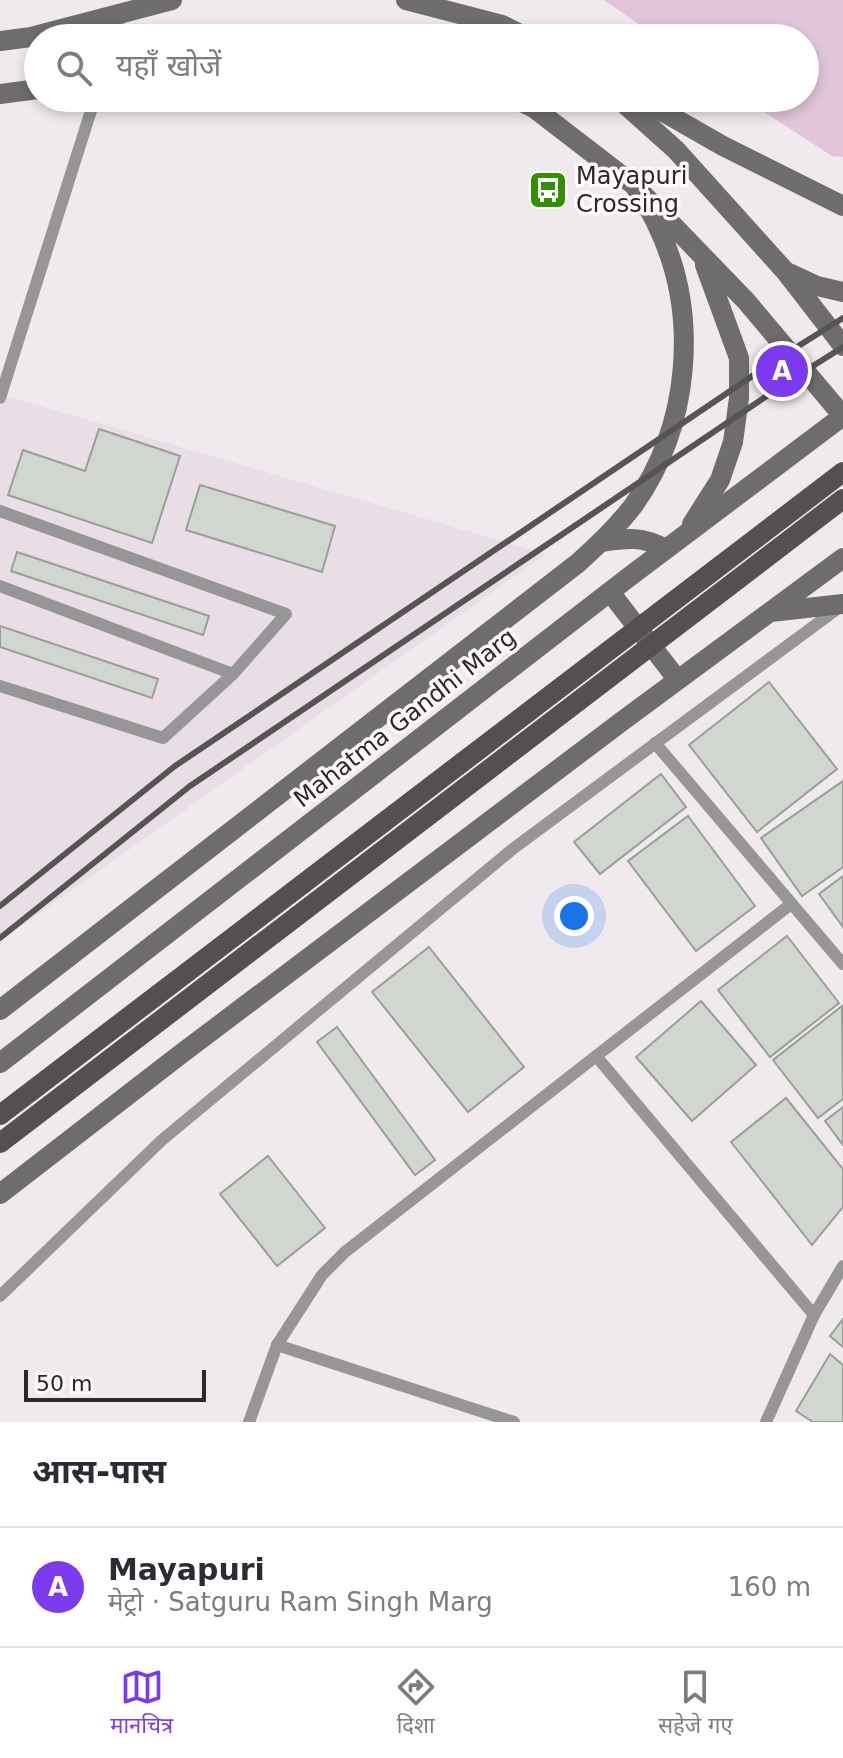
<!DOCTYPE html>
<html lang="hi">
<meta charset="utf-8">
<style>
body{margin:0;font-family:"DejaVu Sans","Noto Sans Devanagari",sans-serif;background:#f7f7f7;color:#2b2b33}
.scale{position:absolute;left:24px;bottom:20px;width:182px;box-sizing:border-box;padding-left:8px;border:4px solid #2a2829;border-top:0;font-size:22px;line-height:28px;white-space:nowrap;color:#2a2829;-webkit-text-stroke:6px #fdf8fc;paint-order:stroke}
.you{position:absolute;left:574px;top:916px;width:28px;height:28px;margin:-20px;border:6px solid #fff;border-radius:50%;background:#1a73e8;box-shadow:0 0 0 12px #1a73e833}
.badge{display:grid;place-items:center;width:52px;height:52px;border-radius:50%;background:#7c3aed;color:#fff;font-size:26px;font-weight:700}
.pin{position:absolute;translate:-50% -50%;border:4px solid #fff;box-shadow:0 2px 8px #0006}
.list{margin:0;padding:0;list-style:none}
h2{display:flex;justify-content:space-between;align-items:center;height:104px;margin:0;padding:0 32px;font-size:34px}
h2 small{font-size:26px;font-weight:400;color:#7c7c81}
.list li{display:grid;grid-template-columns:52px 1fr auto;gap:24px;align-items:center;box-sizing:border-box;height:120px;padding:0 32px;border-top:2px solid #e1e1e2}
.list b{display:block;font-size:30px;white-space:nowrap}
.list p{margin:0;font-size:26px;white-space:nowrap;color:#7c7c81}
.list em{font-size:26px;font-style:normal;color:#7c7c81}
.icon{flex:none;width:44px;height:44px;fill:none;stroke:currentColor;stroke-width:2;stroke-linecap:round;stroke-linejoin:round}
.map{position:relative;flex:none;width:843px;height:1422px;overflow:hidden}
.search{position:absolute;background:#fff;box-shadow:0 4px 12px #0003;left:24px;right:24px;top:24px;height:88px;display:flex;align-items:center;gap:20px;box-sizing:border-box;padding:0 28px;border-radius:44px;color:#7c7c81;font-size:30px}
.sheet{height:224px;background:#fff}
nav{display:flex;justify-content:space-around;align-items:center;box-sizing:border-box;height:112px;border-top:2px solid #e1e1e2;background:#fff;font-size:22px;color:#7c7c81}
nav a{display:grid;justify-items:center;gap:4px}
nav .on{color:#7c3aed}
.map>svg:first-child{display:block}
.built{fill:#e9dde6}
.green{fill:#e1c5da}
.building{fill:#d2d6d1;stroke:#9a9e99;stroke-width:2}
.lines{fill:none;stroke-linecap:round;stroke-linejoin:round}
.lane{stroke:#979597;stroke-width:12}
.secondary{stroke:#6f6c6e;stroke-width:20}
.rail{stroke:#575456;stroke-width:6}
.primary-bridge{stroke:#534f52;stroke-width:20}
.labels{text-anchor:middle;stroke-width:7;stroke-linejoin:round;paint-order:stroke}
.poi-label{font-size:24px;fill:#2a2829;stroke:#fdf8fc;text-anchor:start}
.street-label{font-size:24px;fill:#2a2829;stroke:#fdf8fc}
</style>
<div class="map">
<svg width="843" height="1422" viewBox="0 0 843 1422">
<rect width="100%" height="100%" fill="#f0eaef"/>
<polygon class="built" points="0,395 34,404 546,554 0,941"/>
<polygon class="green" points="604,0 843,0 843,157 832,156 743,98 805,98 805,38 658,38"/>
<g class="building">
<polygon points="99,429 180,456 152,543 8,495 23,450 85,471"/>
<polygon points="200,485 335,526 322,572 186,530"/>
<polygon points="17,552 209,616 203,635 11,571"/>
<polygon points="0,626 158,679 152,698 0,647"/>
<polygon points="769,682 837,769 757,832 689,745"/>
<polygon points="661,774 686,807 600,874 574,842"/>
<polygon points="843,781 843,867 802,896 761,838"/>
<polygon points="688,816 755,906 696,951 628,861"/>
<polygon points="843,876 843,927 819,894"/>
<polygon points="787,936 839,1003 770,1057 718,990"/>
<polygon points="429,947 524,1067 468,1112 372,992"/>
<polygon points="701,1001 756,1065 692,1121 636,1057"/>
<polygon points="842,1006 843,1099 818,1118 773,1060"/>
<polygon points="337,1027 435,1160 415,1175 317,1042"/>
<polygon points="786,1098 843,1169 843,1207 812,1245 731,1142"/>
<polygon points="843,1107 843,1145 825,1121"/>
<polygon points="268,1156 325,1228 277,1266 220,1194"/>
<polygon points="843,1319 843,1347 830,1336"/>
<polygon points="830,1354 843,1365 843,1422 813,1422 796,1411"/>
</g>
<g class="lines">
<g class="lane">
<polyline points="113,38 121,13"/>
<polyline points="0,398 95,98"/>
<polyline points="0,511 286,614 233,674"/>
<polyline points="0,586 233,674 163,738 0,686"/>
<polyline points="655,743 843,964"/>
<polyline points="596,1056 814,1315"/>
<polyline points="0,1296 162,1140 514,848 841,606"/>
<polyline points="249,1422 277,1345"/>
<polyline points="514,1422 277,1345 322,1275 345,1252 791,904"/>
<polyline points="766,1422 814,1315 843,1266"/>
</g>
<g class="secondary">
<polyline points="406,0 502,25 528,38"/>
<polyline points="272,38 301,38"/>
<polyline points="0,41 31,37 172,0"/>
<polyline points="0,94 38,89"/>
<polyline points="513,98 534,108 634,185 746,301 843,416"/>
<polyline points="618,98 676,150 785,271 843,346"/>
<polyline points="639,98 723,146 843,206"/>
<polyline points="789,273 817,286 843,292"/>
<polyline points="692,524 720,480 733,442 739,398 739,358 705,265"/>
<path d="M 601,542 C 628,538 642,536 666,549"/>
<polyline points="610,592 677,679"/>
<polyline points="771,612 843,604"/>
<path d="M 0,1010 L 578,563 C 597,546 617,527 633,506 C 690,427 700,315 658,227 C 652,212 642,198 634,185"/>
<polyline points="0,1063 629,577 843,416"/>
<polyline points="0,1194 177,1057 621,722 843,558"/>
</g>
<g class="rail">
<polyline points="0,906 175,766 773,362 843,318"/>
<polyline points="0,938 190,786 786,383 843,347"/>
</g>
<g class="primary-bridge">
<polyline points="0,1115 843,472"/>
<polyline points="0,1143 843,499"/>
</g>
</g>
<defs>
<symbol id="bus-square" viewBox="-11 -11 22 22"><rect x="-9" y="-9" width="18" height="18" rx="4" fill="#329005" stroke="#fdf8fc"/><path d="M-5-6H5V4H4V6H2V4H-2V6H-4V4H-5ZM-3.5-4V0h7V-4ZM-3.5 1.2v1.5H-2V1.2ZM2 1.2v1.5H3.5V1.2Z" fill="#fff"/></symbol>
</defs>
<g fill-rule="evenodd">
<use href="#bus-square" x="526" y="168" width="44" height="44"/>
</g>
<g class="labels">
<g class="poi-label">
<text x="576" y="184">Mayapuri<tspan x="576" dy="28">Crossing</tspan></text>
</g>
<g class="street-label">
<text transform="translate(405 718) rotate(-38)" y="8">Mahatma Gandhi Marg</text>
</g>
</g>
</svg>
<div class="scale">50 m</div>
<div class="you"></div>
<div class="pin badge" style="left:782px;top:371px">A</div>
<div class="search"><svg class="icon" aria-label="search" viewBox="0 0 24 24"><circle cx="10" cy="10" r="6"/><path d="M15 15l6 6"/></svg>यहाँ खोजें</div>
</div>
<section class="sheet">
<h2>आस-पास<small></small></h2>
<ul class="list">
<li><span class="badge">A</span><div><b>Mayapuri</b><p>मेट्रो · Satguru Ram Singh Marg</p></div><em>160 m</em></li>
</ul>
</section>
<nav>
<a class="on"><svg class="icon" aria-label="map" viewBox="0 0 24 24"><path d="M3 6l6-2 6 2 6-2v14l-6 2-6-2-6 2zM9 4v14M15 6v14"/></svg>मानचित्र</a>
<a><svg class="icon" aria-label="directions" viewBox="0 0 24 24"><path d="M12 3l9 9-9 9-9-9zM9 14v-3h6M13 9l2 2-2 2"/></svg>दिशा</a>
<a><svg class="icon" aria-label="saved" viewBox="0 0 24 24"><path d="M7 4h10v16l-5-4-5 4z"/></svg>सहेजे गए</a>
</nav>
